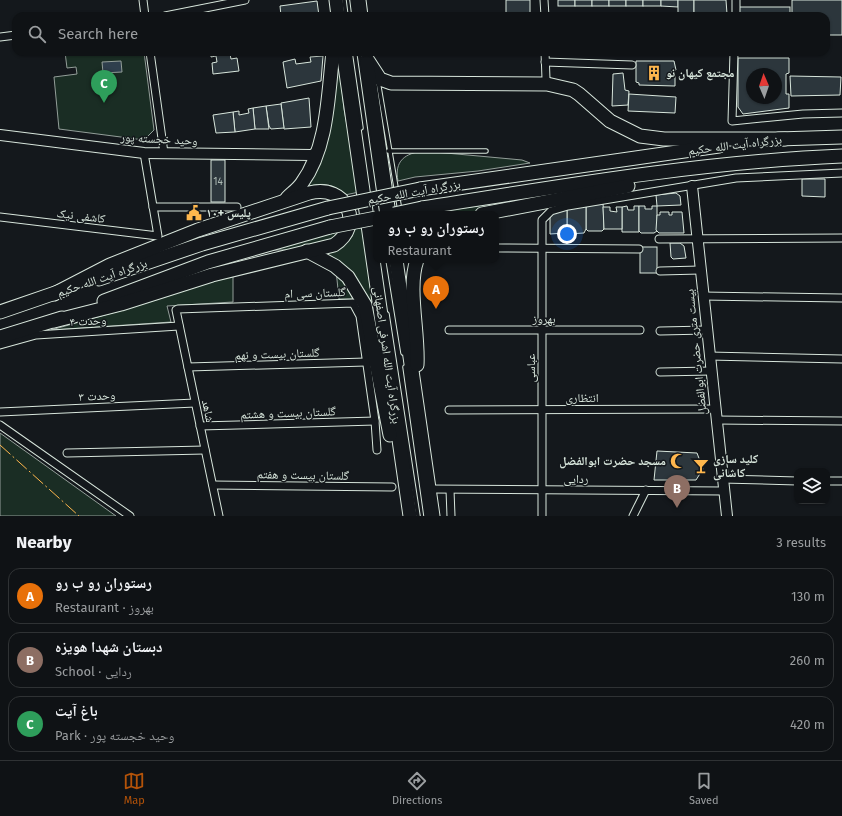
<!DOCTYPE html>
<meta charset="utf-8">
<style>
body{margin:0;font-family:"Fira Sans","Noto Naskh Arabic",sans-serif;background:#1d2022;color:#f1f3f6}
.controls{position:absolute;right:12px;bottom:12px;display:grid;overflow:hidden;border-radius:8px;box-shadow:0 1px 3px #0004}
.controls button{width:36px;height:36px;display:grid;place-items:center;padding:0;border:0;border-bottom:1px solid #2f3234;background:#0f1215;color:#f1f3f6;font:20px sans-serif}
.compass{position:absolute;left:746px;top:68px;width:36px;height:36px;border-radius:50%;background:#0f1215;box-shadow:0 1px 3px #0004;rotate:358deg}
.you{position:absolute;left:567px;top:234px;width:14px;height:14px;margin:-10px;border:3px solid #fff;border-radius:50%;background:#1a73e8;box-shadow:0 0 0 6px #1a73e833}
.badge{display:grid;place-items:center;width:26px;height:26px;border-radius:50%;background:#b45309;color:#fff;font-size:13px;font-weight:700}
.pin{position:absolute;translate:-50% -33px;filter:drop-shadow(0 1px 2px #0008)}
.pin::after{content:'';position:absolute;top:21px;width:14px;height:12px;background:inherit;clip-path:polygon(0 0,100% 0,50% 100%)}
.popup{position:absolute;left:373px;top:211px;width:126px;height:52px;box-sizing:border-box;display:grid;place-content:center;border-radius:8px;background:#0f1215;filter:drop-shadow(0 1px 3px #0005);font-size:13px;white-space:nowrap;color:#9b9ea0}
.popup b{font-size:15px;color:#f1f3f6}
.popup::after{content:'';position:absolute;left:50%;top:100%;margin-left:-8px;border:8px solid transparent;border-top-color:#0f1215}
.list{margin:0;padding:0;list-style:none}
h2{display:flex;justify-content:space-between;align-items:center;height:52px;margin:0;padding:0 16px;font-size:17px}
h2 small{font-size:13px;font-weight:400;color:#9b9ea0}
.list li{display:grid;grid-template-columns:26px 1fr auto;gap:12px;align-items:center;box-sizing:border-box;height:56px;margin:0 8px 8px;padding:0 8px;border:1px solid #2f3234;border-radius:12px}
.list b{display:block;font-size:15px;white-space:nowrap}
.list p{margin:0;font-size:13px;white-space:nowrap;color:#9b9ea0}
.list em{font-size:13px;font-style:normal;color:#9b9ea0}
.icon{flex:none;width:22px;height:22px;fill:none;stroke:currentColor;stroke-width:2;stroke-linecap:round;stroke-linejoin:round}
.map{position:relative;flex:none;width:842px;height:516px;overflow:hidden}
.search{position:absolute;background:#0f1215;box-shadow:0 1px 3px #0004;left:12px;right:12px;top:12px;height:44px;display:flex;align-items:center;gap:10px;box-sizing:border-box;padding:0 14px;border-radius:12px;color:#9b9ea0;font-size:15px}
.sheet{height:244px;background:#0f1215}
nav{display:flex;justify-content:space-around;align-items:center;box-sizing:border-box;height:56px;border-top:1px solid #2f3234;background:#0f1215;font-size:11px;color:#9b9ea0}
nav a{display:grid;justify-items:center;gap:2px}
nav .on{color:#b45309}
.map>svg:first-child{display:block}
.green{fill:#1a2d24;stroke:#939e99}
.water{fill:#2f3f4d;stroke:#939e99}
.building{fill:#2c363c;stroke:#d8e6dc;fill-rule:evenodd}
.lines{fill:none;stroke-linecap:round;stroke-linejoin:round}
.lane-casing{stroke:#d8e6dc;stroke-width:5.5}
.street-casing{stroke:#d8e6dc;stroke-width:9}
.secondary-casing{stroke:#d8e6dc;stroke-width:12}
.highway-casing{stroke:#d8e6dc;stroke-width:15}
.lane{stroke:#14181c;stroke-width:3.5}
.street{stroke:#14181c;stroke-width:7}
.secondary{stroke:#14181c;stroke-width:10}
.highway{stroke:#14181c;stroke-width:13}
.highway-bridge-casing{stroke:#d8e6dc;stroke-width:15;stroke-linecap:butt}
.highway-bridge{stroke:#14181c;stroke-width:13}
.power{stroke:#ffb74d;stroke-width:1;stroke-dasharray:14 3 2 3;stroke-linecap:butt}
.labels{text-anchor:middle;stroke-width:3;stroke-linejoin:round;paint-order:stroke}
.number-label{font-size:10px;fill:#adbab4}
.poi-label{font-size:12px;font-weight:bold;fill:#d8e6dc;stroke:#14181c;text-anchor:start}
.street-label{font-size:12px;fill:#d8e6dc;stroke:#14181c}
</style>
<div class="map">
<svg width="842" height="516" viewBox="0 0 842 516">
<rect width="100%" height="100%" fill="#14181c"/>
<g class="green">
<polygon points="65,52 144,52 154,130 144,140 59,129 54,77 77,74 76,67 67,68"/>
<path d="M 338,52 L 344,109 L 359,192 L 345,195 C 334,184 322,182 307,187 Z"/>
<path d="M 424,151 L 522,160 L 530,163 L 478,171 L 415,177 L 398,181 C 394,161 405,153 424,151 Z"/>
<polygon points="626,183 468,214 425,214"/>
<polygon points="353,228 363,228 373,309 367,300 317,253"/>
<polygon points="344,230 334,241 292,250 267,250"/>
<polygon points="336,270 359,299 339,299"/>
<polygon points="233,274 233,302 167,306 171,322 51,330 126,309"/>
<polygon points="0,433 116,516 0,516"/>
</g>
<polygon class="water" points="121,61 122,72 103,73 102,62"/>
<g class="building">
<polygon points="506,0 530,0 530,13 506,14"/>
<rect x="558" y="0" width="17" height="6"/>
<rect x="575" y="0" width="17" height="6"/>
<rect x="592" y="0" width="17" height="6"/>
<rect x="609" y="0" width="17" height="6"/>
<rect x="626" y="0" width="17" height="6"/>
<rect x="643" y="0" width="18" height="6"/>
<polygon points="661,0 678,0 678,7 661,6"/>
<rect x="678" y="0" width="16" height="13"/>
<polygon points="694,0 726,0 727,14 694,14"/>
<polygon points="792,0 842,0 842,35 826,35 826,16 792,16"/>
<polygon points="317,1 319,16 281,16 280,6"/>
<rect x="739" y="7" width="51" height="9"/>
<polygon points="211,52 237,52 237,53 230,54 231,59 237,58 239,71 213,74 212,63 217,62 216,56 211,57"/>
<polygon points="323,56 321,81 287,88 283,62 295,59 296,64 311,62 310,57"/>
<path d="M 738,58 L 789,58 L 789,73 L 786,74 L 786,94 L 789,94 L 789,108 L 743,114 L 738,107 ZM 752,74 L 776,74 L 776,98 L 752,98 Z"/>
<polygon points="636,61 674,61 676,70 672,71 672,75 675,75 675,86 639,85 639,83 636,82"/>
<polygon points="623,73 625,90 629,91 628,105 612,106 613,74"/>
<polygon points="790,76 841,77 840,95 791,96"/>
<polygon points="629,94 676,97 675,113 628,111"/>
<polygon points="309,98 311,127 284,129 281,103"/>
<polygon points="281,104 284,128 271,129 269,126 266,106"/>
<polygon points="266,106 269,129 255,129 253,108"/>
<polygon points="253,108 255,129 235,132 233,112 239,111 239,115 249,113 248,109"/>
<polygon points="233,112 235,132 216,133 213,115"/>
<rect x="211" y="160" width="14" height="42"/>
<polygon points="802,179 825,179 825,197 802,196"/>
<polygon points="676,193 680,196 681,205 657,206 656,195"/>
<polygon points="603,202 604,229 602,231 588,231 586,229 586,205"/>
<polygon points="586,206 586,229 584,233 569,234 567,231 567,209"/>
<polygon points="627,206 628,210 634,210 634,206 639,206 639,232 622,232 622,207"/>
<polygon points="639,206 645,206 645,209 652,209 652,206 657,206 657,231 654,233 641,233 639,231"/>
<polygon points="603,207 610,207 610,211 617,212 616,207 622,207 622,229 604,229"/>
<polygon points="567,209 567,231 565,233 550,234 550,215"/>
<polygon points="660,212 669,212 669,215 672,215 672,212 682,212 684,233 659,233 656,230 657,215 660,215"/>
<polygon points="670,243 680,243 684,246 686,258 673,259 671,257"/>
<rect x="640" y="247" width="17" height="26"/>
<polygon points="657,451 697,453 703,469 696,480 654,480"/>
</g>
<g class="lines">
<defs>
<g id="lane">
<polyline points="344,0 346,16"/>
<polyline points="352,0 354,16"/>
<polyline points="350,52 361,128"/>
<polyline points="359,52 382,214"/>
<polyline points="378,81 400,211"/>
<polyline points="388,151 486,151"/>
<polyline points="388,260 403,353"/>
<polyline points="387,314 418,516"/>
<polyline points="405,367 426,516"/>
</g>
<g id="street">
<polyline points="143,0 145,16"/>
<polyline points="544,0 545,16"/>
<polyline points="165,16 245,0"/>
<polyline points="736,16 736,0"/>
<polyline points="0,37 16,35"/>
<polyline points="150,52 164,153"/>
<polyline points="545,52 546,79"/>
<polyline points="734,52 732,121 803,114 842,113"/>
<polyline points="545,62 632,65"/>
<polyline points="153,207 237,207"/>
<polyline points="0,217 158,236 144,153"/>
<polyline points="659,239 842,238"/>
<polyline points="496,248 639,249"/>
<polyline points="660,271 700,270"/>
<polyline points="703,296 842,298"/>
<polyline points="449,330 640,330"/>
<polyline points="660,331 707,330"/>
<polyline points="0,345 36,335 179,326"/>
<polyline points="709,356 842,359"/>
<polyline points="188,367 366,362"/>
<polyline points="660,372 711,371"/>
<polyline points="449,410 715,409"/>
<polyline points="0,412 195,403"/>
<polyline points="716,420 842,421"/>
<polyline points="0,425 130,516"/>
<polyline points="200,426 375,421"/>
<polyline points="67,453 205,450"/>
<polyline points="722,479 797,481"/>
<polyline points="827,481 842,481"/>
<polyline points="213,485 392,487"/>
<polyline points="429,489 723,491"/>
<polyline points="450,490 451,516"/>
<polyline points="219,516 176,310 178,309 353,303 360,316 375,421 377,450"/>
<polyline points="542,516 542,220 551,211 568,206 736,178 842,173"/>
<polyline points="633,516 646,490"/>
</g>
<g id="secondary">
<polyline points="0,135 144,153 311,155 318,152"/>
<polyline points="692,186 727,516"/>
</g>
<g id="highway">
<polyline points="336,0 338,16"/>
<polyline points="359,0 361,16"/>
<polyline points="343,52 410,516"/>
<polyline points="367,59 380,79 391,83 547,84 573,90 579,94 610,121 640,136 664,139 785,139"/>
<polyline points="367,63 389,214"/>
<polyline points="778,139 842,137"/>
<polyline points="420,189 719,146"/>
<path d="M 287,198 C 292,193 298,189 302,183 C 328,147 328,95 333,52"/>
<path d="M 422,208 C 561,186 701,162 842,156"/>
<polyline points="482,214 628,186"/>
<polyline points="307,251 335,266 348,277 365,305 390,435"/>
<polyline points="396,260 433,516"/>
<path d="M 417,260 C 407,288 419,333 417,365"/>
<polyline points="99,279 202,244 328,208"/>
<polyline points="104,301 208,262 330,227"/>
<polyline points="0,312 61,291"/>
<path d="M 54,321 L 121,304 L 212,275 L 334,245 C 365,225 347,183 309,193 L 198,230 L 110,265 L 54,294"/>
<polyline points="0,337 62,318"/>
</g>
</defs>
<use href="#lane" class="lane-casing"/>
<use href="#street" class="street-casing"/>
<use href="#secondary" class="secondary-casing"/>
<use href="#highway" class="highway-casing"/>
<use href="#lane" class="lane"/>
<use href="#street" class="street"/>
<use href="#secondary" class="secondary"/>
<use href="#highway" class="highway"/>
<defs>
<g id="highway-bridge">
<polyline points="328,208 420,189"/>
<polyline points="394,214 422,208"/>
<polyline points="330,227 376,218"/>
</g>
</defs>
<use href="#highway-bridge" class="highway-bridge-casing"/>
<use href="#highway-bridge" class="highway-bridge"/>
<polyline class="power" points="0,445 79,516"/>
</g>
<defs>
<symbol id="building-bare" viewBox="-9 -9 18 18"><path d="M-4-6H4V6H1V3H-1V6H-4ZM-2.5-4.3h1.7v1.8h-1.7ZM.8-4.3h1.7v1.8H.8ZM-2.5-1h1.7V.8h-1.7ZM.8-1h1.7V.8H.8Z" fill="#ffb74d" stroke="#14181c" stroke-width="2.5" paint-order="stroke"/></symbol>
<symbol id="civic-bare" viewBox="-9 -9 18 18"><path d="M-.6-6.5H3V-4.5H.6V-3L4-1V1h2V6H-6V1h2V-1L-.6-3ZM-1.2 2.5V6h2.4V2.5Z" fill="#ffb74d" stroke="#14181c" stroke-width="2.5" paint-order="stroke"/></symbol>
<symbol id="mosque-bare" viewBox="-9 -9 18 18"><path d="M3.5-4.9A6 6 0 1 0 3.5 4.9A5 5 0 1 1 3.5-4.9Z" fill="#ffb74d" stroke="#14181c" stroke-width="2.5" paint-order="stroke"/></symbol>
<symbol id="bar-bare" viewBox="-9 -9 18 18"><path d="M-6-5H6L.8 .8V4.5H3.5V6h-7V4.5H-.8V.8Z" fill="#ffb74d" stroke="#14181c" stroke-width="2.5" paint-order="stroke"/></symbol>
</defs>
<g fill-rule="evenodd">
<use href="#building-bare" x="643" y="62" width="22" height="22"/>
<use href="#civic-bare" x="183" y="202" width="22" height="22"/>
<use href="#mosque-bare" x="667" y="450" width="22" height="22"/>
<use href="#bar-bare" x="690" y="455" width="22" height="22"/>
</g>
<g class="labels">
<g class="number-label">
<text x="218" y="185">14</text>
</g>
<g class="poi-label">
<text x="666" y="77">مجتمع کیهان نو</text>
<text x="206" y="217">پلیس +۱۰</text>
<text x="713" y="463">کلید سازی<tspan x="713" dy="14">کاشانی</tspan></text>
<text x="666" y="465" text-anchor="end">مسجد حضرت ابوالفضل</text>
</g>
<g class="street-label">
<text transform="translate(159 139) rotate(3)" y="4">وحید خجسته پور</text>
<text transform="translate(735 145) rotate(-7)" y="4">بزرگراه آیت الله حکیم</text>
<text transform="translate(414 192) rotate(-10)" y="4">بزرگراه آیت الله حکیم</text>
<text transform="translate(81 216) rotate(7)" y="4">کاشفی نیک</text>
<text transform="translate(102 278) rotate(-19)" y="4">بزرگراه آیت الله حکیم</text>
<text transform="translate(315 293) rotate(-2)" y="4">گلستان سی ام</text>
<text x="544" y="323">بهروز</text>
<text transform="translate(88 321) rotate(-3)" y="4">وحدت ۴</text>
<text transform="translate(696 352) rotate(-96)" y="4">بیست متری حضرت ابوالفضل</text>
<text transform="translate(277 354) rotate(-2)" y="4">گلستان بیست و نهم</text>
<text transform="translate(387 355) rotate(82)" y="4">بزرگراه آیت الله اشرفی اصفهانی</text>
<text transform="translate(531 368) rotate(-90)" y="4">عباسی</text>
<text transform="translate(97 396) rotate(-3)" y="4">وحدت ۳</text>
<text x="582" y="402">انتظاری</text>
<text transform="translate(208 411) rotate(78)" y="4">شاهد</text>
<text transform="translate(288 413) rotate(-2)" y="4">گلستان بیست و هشتم</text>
<text transform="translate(303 475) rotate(1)" y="4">گلستان بیست و هفتم</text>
<text x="576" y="483">ردایی</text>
</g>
</g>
</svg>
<div class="controls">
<button><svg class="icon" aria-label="layers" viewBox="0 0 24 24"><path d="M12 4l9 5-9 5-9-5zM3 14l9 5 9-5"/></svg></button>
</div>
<svg class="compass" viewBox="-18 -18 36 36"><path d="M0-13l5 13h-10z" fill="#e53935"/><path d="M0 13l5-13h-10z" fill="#9b9ea0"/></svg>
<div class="you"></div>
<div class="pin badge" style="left:436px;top:309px;background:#e8710a">A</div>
<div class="popup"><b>رستوران رو ب رو</b>Restaurant</div>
<div class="pin badge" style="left:677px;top:508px;background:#8d6e63">B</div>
<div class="pin badge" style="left:104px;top:103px;background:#2e9e5b">C</div>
<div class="search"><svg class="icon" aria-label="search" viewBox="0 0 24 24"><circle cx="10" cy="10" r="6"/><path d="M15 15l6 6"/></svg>Search here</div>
</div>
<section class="sheet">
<h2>Nearby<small>3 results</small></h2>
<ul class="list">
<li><span class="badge" style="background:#e8710a">A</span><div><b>رستوران رو ب رو</b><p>Restaurant · بهروز</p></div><em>130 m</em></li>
<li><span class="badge" style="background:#8d6e63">B</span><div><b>دبستان شهدا هویزه</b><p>School · ردایی</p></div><em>260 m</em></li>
<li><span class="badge" style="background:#2e9e5b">C</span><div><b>باغ آیت</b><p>Park · وحید خجسته پور</p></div><em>420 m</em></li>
</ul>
</section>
<nav>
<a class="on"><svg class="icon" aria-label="map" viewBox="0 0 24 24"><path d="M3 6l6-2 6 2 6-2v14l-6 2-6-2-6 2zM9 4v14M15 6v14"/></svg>Map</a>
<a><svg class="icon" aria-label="directions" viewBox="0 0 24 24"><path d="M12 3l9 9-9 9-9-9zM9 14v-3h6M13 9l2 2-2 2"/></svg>Directions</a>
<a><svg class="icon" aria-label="saved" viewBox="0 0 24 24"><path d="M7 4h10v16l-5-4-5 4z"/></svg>Saved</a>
</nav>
